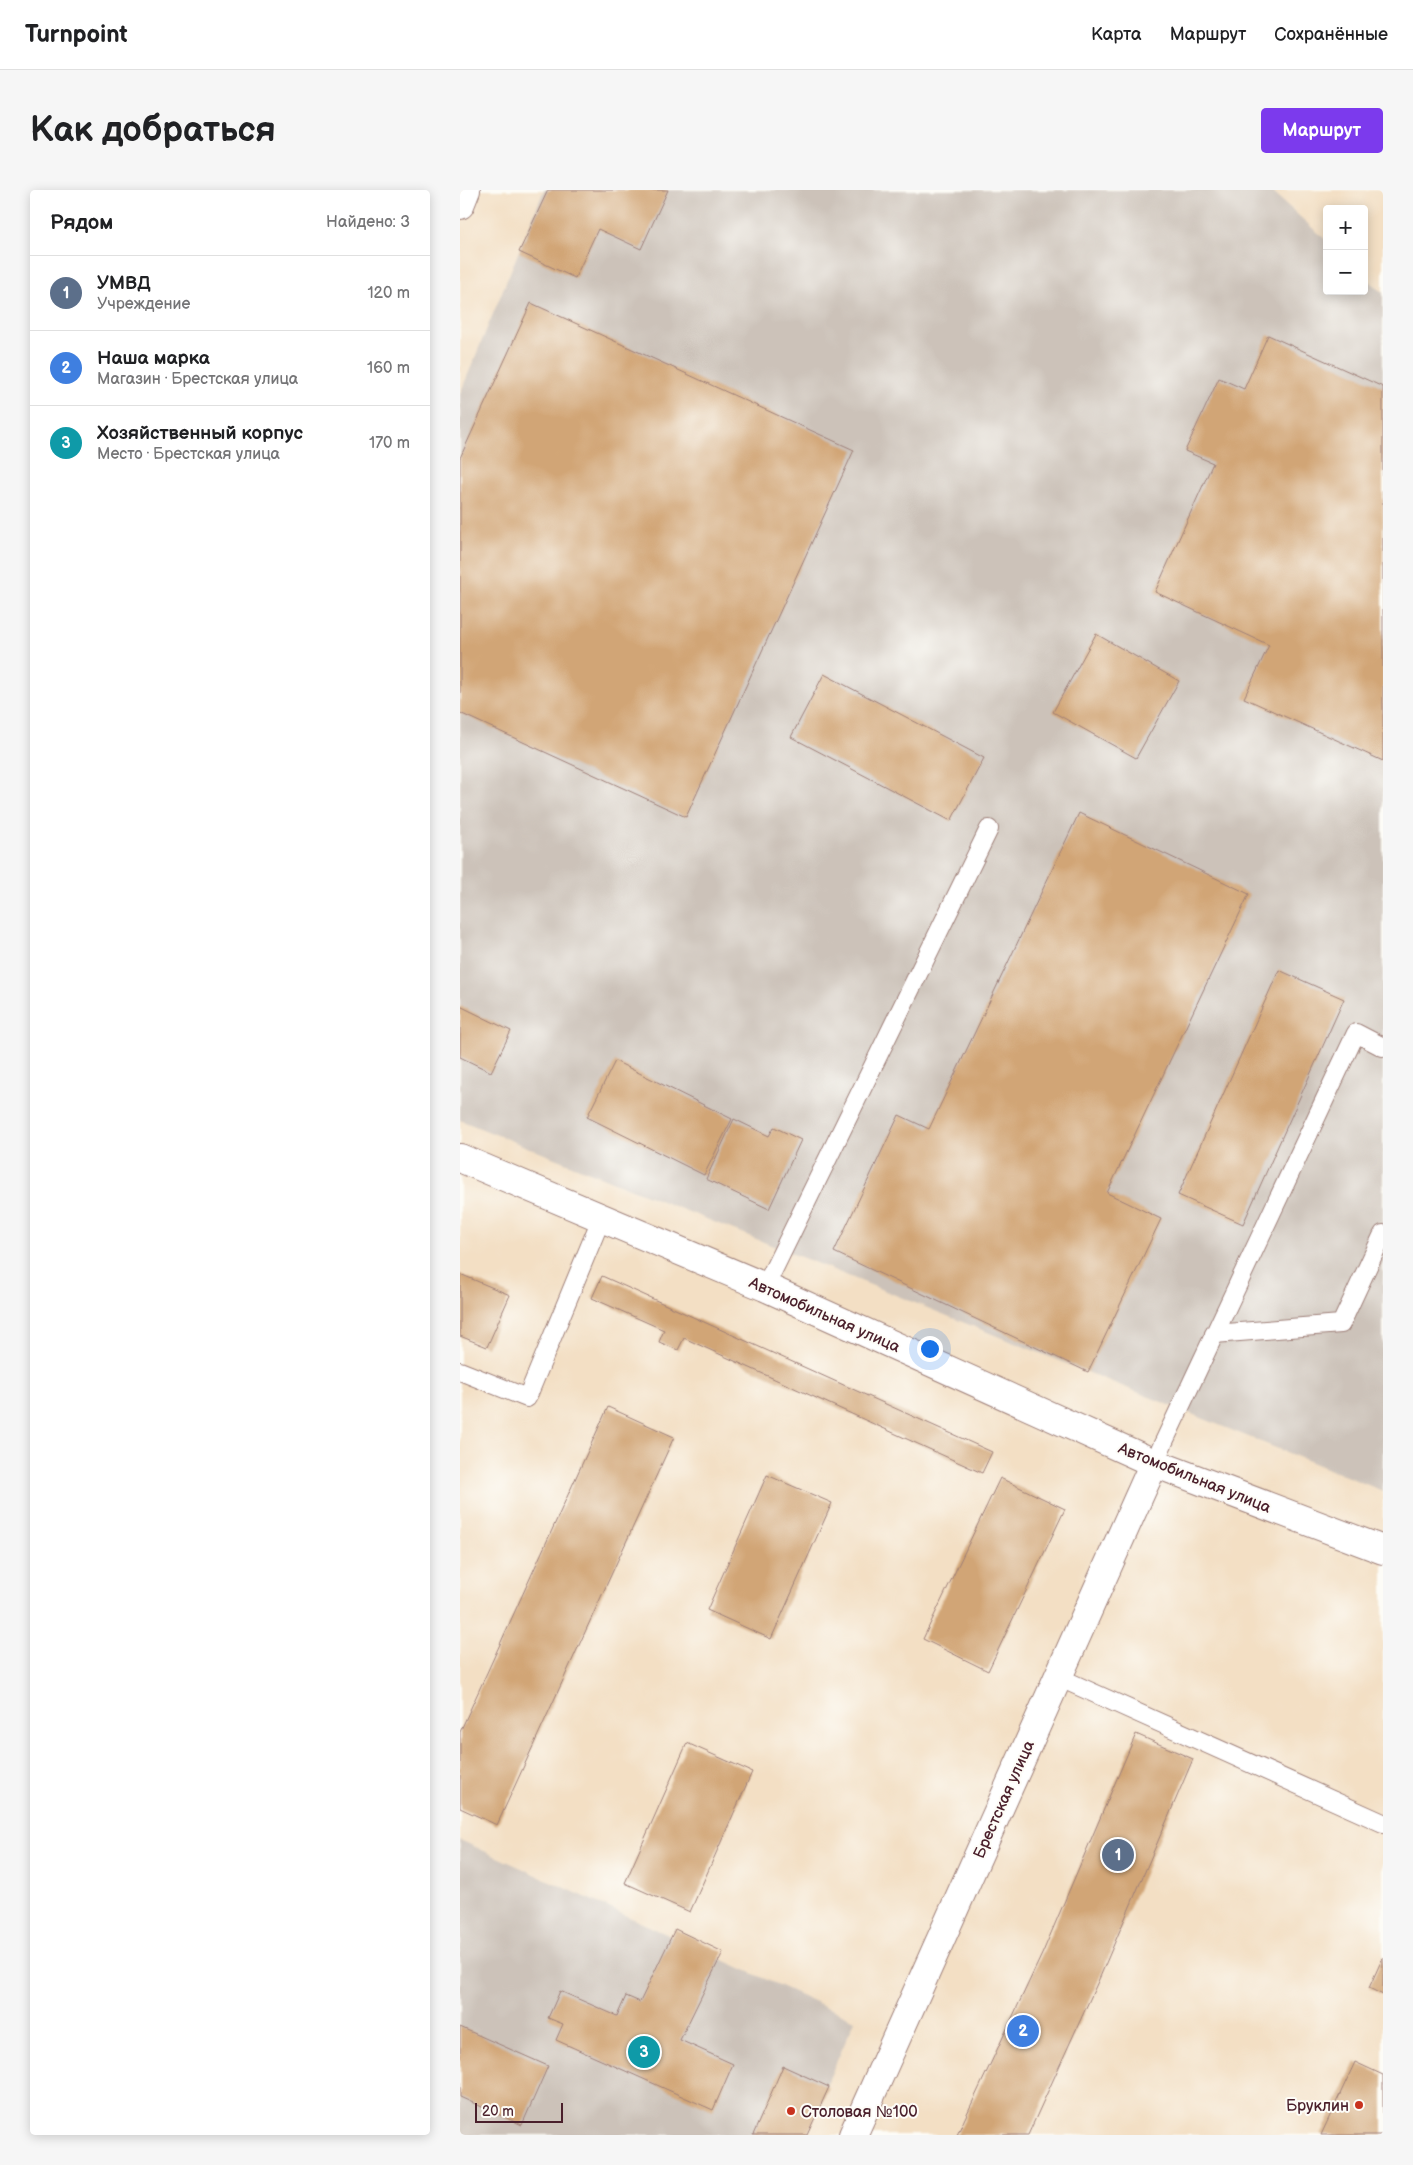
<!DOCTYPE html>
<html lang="ru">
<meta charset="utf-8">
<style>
body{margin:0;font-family:"Balsamiq Sans",sans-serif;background:#f6f6f6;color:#202124}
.controls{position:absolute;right:15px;top:15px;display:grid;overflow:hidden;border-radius:5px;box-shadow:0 2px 12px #0003}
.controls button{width:45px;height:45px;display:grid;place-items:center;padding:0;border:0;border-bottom:1px solid #e0e0e0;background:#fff;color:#202124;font:25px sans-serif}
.scale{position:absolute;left:15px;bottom:12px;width:88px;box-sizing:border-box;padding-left:5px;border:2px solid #4a1f2b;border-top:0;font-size:14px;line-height:18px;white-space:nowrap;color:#4a1f2b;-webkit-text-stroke:4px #fdfcf7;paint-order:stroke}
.you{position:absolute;left:469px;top:1158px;width:18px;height:18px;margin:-12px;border:4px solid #fff;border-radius:50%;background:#1a73e8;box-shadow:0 0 0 8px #1a73e833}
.badge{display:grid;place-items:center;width:32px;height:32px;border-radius:50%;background:#7c3aed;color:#fff;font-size:16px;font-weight:700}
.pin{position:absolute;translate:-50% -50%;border:2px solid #fff;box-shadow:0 1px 5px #0006}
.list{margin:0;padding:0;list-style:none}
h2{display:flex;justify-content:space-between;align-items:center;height:65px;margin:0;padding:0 20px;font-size:21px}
h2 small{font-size:16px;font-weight:400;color:#757577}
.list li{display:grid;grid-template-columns:32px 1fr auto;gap:15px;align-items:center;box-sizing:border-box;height:75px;padding:0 20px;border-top:1px solid #e0e0e0}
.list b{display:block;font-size:19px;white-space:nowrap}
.list p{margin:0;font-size:16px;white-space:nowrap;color:#757577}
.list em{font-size:16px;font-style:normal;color:#757577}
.map{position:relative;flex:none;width:923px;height:1945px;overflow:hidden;border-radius:5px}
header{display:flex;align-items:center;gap:30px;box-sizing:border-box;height:70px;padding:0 25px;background:#fff;border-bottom:1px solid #e0e0e0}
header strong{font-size:24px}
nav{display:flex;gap:28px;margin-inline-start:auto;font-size:18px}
.intro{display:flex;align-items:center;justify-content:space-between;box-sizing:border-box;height:120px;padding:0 30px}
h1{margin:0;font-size:35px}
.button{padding:12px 22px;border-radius:5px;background:#7c3aed;color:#fff;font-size:18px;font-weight:700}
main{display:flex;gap:30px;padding:0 30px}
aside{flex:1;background:#fff;border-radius:5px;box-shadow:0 2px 12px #0003}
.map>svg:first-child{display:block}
.industrial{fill:#ccc2b9}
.building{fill:#d1a576}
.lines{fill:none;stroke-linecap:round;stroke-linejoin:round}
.lane-casing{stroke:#9e7f78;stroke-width:20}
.street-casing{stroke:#9e7f78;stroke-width:30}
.lane{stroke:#fff;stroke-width:18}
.street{stroke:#fff;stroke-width:28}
.poi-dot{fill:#c8321e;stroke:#fdfcf7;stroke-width:2}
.labels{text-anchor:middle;stroke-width:4;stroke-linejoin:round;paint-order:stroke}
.street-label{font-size:16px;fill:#4a1f2b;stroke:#fdfcf7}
.poi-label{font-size:16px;fill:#4a1f2b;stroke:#fdfcf7;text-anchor:end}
</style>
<header>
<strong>Turnpoint</strong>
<nav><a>Карта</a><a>Маршрут</a><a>Сохранённые</a></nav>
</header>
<div class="intro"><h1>Как добраться</h1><a class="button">Маршрут</a></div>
<main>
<aside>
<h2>Рядом<small>Найдено: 3</small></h2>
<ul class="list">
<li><span class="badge" style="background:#5c6f8a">1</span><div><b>УМВД</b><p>Учреждение</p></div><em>120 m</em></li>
<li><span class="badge" style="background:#3f7fe0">2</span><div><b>Наша марка</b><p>Магазин · Брестская улица</p></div><em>160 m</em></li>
<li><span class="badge" style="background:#0f9aa8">3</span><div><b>Хозяйственный корпус</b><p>Место · Брестская улица</p></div><em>170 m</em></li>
</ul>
</aside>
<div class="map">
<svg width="923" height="1945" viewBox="0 0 923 1945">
<rect width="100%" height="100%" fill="#fdfcf7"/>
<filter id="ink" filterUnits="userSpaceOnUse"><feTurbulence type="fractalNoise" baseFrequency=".02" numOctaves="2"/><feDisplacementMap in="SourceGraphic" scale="10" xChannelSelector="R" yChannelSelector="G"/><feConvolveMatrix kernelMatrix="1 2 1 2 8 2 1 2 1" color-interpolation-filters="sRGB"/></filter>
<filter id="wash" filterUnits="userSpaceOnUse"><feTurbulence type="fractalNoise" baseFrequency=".0096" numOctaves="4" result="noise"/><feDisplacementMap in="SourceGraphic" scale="20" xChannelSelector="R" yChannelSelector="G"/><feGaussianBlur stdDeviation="1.12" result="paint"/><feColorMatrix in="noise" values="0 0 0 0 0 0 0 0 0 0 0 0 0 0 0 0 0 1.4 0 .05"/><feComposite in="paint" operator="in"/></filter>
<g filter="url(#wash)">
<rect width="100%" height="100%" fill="#f3dfc4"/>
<g class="industrial">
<polygon points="84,0 810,0 867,51 867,101 904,101 904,86 923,103 923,1301 0,930 0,204"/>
<polygon points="0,1650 395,1830 344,1945 0,1945"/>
</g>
<g id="blocks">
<g class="building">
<polygon points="88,0 208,0 181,59 138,39 115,88 59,62"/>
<polygon points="71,113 394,260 226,627 0,523 0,268"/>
<polygon points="808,145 923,197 923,571 784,508 809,455 695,402 753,273 725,261 759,188 784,199"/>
<polygon points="636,444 719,491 676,568 593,522"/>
<polygon points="364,484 524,568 491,631 331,547"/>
<polygon points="619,623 789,704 647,1003 701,1029 628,1182 374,1062 439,925 469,939"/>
<polygon points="819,780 884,809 783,1034 718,1005"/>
<polygon points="0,816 51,841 31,882 0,867"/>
<polygon points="155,871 272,929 244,985 127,927"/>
<polygon points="274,929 309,946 314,937 341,950 309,1019 246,989"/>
<polygon points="0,1084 50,1105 27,1157 0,1146"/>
<polygon points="142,1086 532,1262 522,1283 224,1148 218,1160 199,1152 204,1140 132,1108"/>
<polygon points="148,1217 214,1247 37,1635 0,1618 0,1542"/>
<polygon points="307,1285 372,1313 311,1449 247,1420"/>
<polygon points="540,1288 605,1319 528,1481 463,1449"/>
<polygon points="676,1544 733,1569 640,1787 568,1945 497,1945 583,1762"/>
<polygon points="227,1553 292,1582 230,1722 165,1693"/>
<polygon points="215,1739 263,1762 220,1850 273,1874 253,1920 96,1850 103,1834 88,1828 100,1801 157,1826 166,1806 180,1812"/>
<polygon points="923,1767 923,1805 909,1798"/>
<polygon points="0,1837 88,1876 62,1935 0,1907"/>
<polygon points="895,1872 923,1885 923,1945 861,1945"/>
<polygon points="323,1876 369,1897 347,1945 293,1945"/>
</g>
</g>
</g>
<g filter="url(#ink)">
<use href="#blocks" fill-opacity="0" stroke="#9e7f78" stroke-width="1"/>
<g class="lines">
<defs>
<g id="lane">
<polyline points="305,1097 529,639"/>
<polyline points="754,1144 881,1134 923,1044"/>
<polyline points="0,1181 67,1208 141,1029"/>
<polyline points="694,1273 896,843 923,857"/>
<polyline points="598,1487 923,1633"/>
</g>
<g id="street">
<polyline points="0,15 6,0"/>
<polyline points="0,968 305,1097 694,1273 923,1360"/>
<polyline points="393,1945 694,1273"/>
</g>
</defs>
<use href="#lane" class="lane-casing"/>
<use href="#street" class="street-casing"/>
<use href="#lane" class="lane"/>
<use href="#street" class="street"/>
</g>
</g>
<g class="poi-dot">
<circle cx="899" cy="1915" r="5"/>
<circle cx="331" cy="1921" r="5"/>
</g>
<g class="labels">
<g class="street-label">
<text transform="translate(365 1124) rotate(24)" y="6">Автомобильная улица</text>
<text transform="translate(735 1287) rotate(22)" y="6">Автомобильная улица</text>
<text transform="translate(543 1609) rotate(-66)" y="6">Брестская улица</text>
</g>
<g class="poi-label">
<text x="889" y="1921">Бруклин</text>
<text x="341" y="1927" text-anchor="start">Столовая №100</text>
</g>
</g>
</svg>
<div class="controls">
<button>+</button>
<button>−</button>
</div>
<div class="scale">20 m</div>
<div class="you"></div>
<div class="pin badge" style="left:658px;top:1665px;background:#5c6f8a">1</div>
<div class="pin badge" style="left:563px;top:1841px;background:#3f7fe0">2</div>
<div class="pin badge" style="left:184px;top:1862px;background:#0f9aa8">3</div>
</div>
</main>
